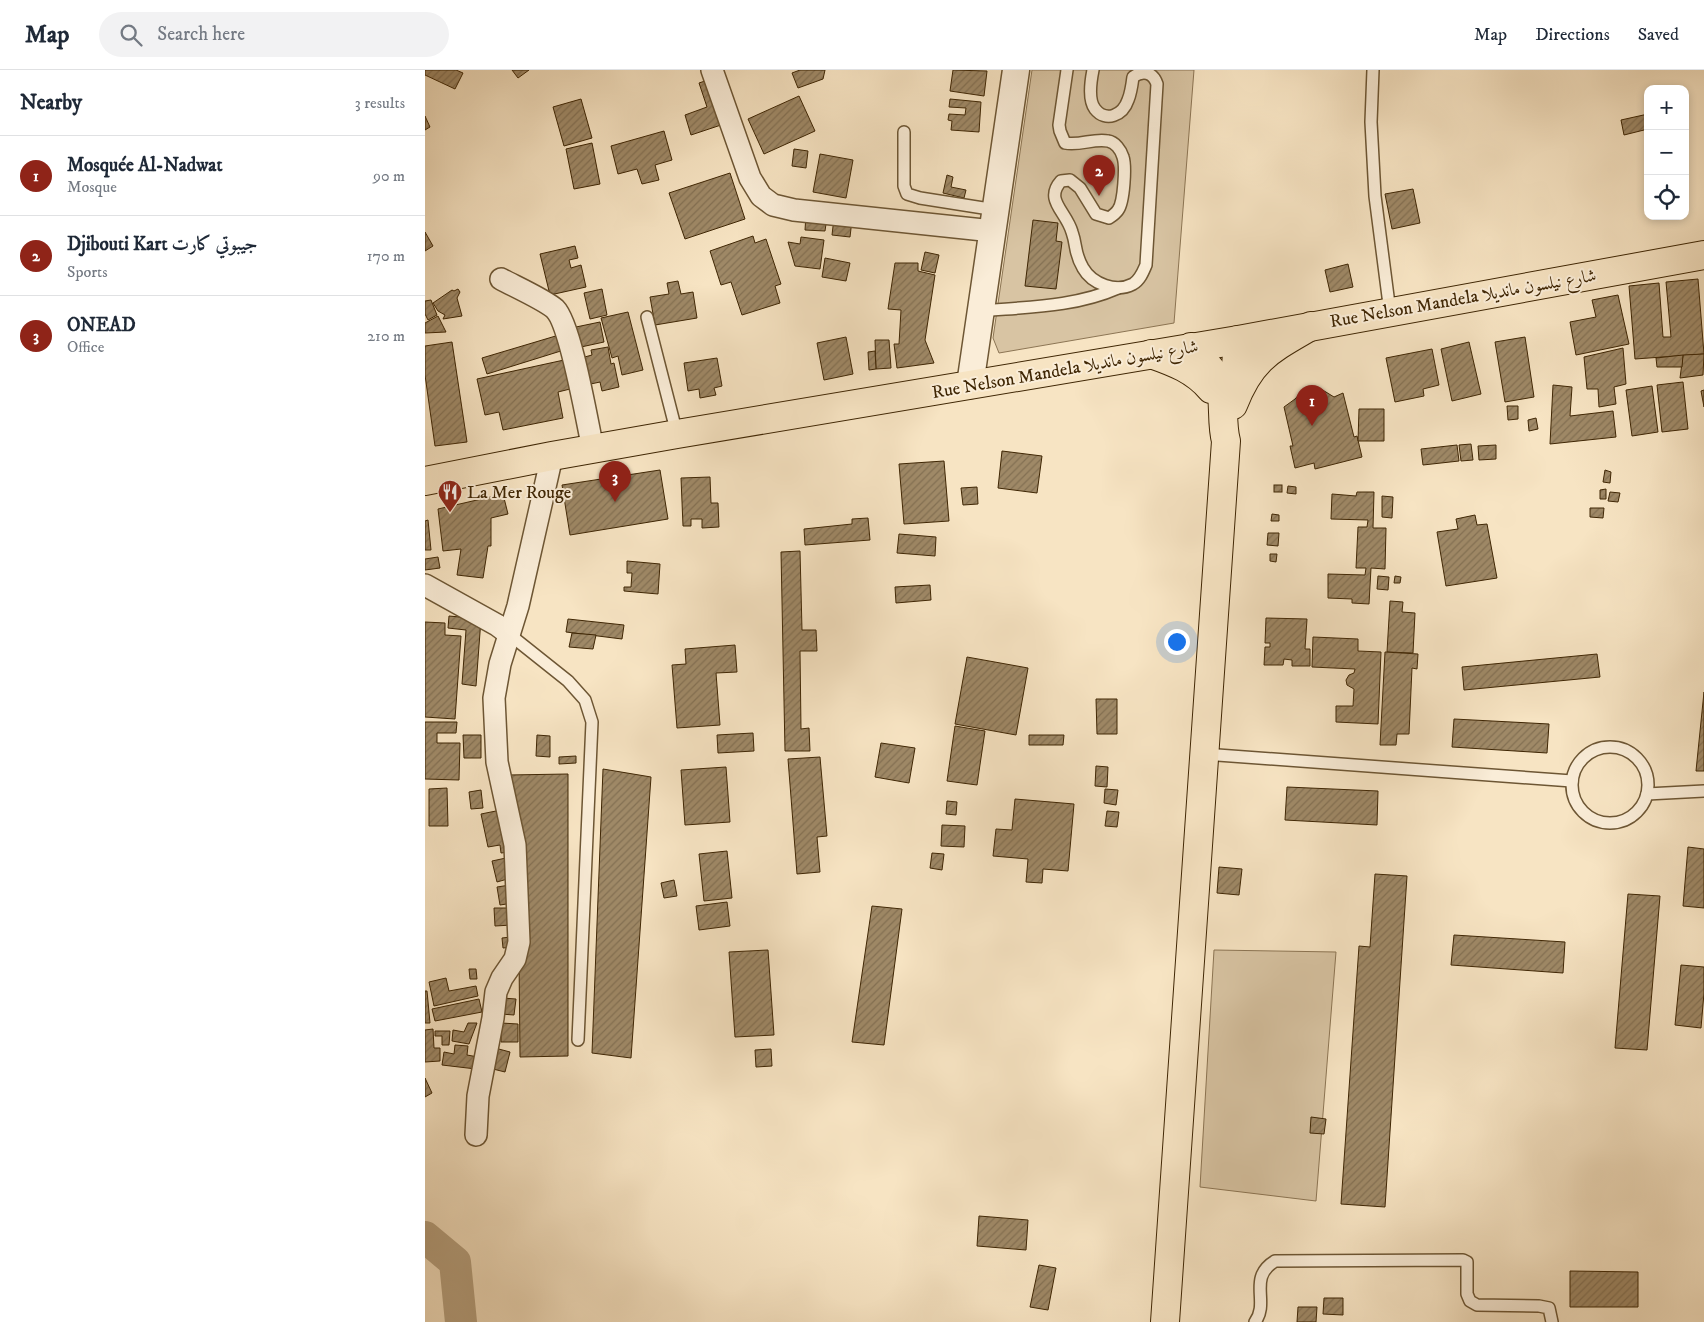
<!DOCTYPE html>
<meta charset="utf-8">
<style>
body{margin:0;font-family:"IM FELL DW Pica",Amiri,serif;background:#f2f2f3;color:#1f2937}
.controls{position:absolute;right:15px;top:15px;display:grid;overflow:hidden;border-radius:10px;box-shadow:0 2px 8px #0003}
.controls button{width:45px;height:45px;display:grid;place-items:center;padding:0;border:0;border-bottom:1px solid #e0e1e3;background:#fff;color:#1f2937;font:25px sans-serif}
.you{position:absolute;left:751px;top:571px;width:18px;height:18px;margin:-12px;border:4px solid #fff;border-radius:50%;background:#1a73e8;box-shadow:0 0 0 8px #1a73e833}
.badge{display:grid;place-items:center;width:32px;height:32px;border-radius:50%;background:#8f2418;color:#fff;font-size:16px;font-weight:700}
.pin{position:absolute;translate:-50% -41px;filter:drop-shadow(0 1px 2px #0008)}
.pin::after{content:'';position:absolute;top:26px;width:18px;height:15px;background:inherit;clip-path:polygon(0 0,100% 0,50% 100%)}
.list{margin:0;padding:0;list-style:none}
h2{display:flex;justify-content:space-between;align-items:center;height:65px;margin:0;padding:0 20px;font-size:21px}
h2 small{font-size:16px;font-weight:400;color:#747a83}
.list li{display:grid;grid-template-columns:32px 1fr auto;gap:15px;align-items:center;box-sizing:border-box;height:80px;padding:0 20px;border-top:1px solid #e0e1e3}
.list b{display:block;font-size:19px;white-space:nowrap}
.list p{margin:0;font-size:16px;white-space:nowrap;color:#747a83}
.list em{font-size:16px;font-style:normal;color:#747a83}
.icon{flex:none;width:28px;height:28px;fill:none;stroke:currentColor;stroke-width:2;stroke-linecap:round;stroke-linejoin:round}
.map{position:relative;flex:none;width:1279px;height:1252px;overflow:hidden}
header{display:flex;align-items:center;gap:30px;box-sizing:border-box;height:70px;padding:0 25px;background:#fff;border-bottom:1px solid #e0e1e3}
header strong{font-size:24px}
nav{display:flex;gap:28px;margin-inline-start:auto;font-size:18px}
.search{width:350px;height:45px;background:#f2f2f3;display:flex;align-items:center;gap:12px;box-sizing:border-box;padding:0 18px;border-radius:28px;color:#747a83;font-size:19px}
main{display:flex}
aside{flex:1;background:#fff}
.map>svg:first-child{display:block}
.green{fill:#d8c4a3;stroke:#8c7554}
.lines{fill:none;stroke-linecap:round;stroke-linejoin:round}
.river{stroke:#b8a382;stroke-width:32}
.building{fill:url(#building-hatch);stroke:#3f2604}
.service-casing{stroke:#6d5634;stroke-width:14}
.minor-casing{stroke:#6d5634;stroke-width:24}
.tertiary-casing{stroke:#6d5634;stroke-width:29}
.primary-casing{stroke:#3f2604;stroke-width:30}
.trunk-casing{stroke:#3f2604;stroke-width:30}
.service{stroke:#faedd8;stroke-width:11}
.minor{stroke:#faedd8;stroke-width:21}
.tertiary{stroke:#faedd8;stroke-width:26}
.primary{stroke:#f7e4c3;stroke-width:28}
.trunk{stroke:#f7e4c3;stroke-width:28}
.labels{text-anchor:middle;stroke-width:4;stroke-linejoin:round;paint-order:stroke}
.street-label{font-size:18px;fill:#3f2604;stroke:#faedd8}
.poi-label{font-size:18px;fill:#3f2604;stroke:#faedd8;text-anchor:start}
</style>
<header>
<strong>Map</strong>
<div class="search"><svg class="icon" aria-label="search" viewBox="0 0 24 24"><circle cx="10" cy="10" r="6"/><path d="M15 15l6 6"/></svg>Search here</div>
<nav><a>Map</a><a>Directions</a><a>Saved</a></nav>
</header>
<main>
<aside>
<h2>Nearby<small>3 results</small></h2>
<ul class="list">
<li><span class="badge">1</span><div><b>Mosquée Al-Nadwat</b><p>Mosque</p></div><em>90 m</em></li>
<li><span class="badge">2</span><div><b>Djibouti Kart جيبوتي كارت</b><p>Sports</p></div><em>170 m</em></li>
<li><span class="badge">3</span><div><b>ONEAD</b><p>Office</p></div><em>210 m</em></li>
</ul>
</aside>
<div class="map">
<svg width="1279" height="1252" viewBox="0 0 1279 1252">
<defs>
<pattern id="building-hatch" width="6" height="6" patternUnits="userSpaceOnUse" patternTransform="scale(1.25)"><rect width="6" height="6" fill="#9f8967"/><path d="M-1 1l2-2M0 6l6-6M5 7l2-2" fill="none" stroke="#837053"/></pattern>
</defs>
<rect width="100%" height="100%" fill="#f7e4c3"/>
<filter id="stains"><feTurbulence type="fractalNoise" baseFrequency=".004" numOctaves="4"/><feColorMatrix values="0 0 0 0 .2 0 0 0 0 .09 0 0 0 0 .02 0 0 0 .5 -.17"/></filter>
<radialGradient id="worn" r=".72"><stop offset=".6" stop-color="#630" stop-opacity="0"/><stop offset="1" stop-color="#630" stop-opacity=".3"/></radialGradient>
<g class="green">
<polygon points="607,0 769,0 749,253 574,283 568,268"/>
<polygon points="789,880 911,882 891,1131 775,1117"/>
</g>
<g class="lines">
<polyline class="river" points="0,1167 30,1192 36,1252"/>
</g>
<g class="building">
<polygon points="0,0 31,0 38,3 30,19 0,5"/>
<polygon points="87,0 104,0 93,8"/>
<polygon points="375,0 400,0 398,9 373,18 367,3"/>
<polygon points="528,0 562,1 559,26 525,21"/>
<polygon points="289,8 305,52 266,65 260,45 282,37 274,13"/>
<polygon points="374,26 390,61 339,84 323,49"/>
<polygon points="156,29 167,68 139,76 128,37"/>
<polygon points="525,29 556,32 554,62 526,60 527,51 523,50 524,44 540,45 541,38 524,37"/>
<polygon points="1223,44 1223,59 1199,65 1196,50"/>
<polygon points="0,46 5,57 0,60"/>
<polygon points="239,61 247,90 230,95 234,110 217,114 212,99 193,104 186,76"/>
<polygon points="167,73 175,114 149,119 141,79"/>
<polygon points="369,79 383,81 381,98 367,96"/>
<polygon points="395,84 428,90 421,128 388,122"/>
<polygon points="305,103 320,149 260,169 244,123"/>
<polygon points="522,105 528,107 526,117 541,120 539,128 518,123"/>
<polygon points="988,119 995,153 967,159 960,124"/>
<polygon points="381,145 402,147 400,161 380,160"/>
<polygon points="409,148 427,150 425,167 407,165"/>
<polygon points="608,150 633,153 631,171 637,172 631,219 600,216"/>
<polygon points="0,162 8,176 0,181"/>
<polygon points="328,166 330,173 341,169 356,214 350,216 355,233 317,245 306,212 296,215 285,181"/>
<polygon points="376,167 399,170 395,199 370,196 363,172 375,174"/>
<polygon points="150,176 153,188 144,190 146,198 156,195 161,217 125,225 115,184"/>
<polygon points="500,182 514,185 510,203 496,200"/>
<polygon points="400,188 425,193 421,211 397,207"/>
<polygon points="470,193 493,193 493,201 510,205 500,270 509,293 472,298 469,274 474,274 476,240 463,239"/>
<polygon points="923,194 928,217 905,222 900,200"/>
<polygon points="1273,209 1279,284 1210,289 1204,216 1234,213 1238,267 1246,267 1241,212"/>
<polygon points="253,211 256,224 268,222 272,248 230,255 225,227 244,224 242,213"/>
<polygon points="33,219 35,222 32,228 37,246 18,249 20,245 13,241 8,233 27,220 29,221"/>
<polygon points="177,219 182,245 165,249 159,223"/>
<polygon points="1193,225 1204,274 1151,285 1145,252 1171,247 1167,230"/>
<polygon points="6,230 12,245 3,250 0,244 0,231"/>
<polygon points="203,242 218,300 197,305 193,286 187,288 176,248"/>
<polygon points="13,246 21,262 0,263 0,253"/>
<polygon points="175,252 179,272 156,277 151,257"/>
<polygon points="134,265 139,280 62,304 57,288"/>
<polygon points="421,267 428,304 399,310 392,273"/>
<polygon points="1100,267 1109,327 1080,332 1070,272"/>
<polygon points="450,270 464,270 466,298 451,299"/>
<polygon points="27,272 42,372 10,376 0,305 0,276"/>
<polygon points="1044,272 1056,324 1027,331 1016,279"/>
<polygon points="183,277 186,294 189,293 194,317 177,321 175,312 161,315 156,288 167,285 166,280"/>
<polygon points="1198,278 1201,314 1189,317 1191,334 1174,337 1173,319 1162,319 1159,287"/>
<polygon points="1007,279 1014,315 998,319 999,326 970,332 961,288"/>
<polygon points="450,281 451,299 444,300 443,282"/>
<polygon points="1279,284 1278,305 1255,308 1258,285"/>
<polygon points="1258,285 1257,297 1232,297 1231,288"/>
<polygon points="292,288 297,316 289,318 291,325 275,328 274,319 263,321 259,293"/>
<polygon points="139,290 145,319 133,322 138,348 78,360 74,342 60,345 52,309"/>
<polygon points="1258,312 1263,359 1237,362 1232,315"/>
<polygon points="1128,315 1147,317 1145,346 1188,341 1191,367 1125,374"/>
<polygon points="1227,316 1233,362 1207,366 1201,320"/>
<polygon points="885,318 896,319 909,327 918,323 929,367 932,366 937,387 890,399 889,393 870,398 865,376 868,376 859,337 870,329 878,320"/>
<polygon points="1279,320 1279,337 1276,321"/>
<polygon points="1082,336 1093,336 1093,349 1083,350"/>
<polygon points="934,339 959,339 959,371 933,371"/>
<polygon points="1111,348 1113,359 1104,361 1103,350"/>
<polygon points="1046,374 1048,390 1036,391 1034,375"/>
<polygon points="1032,375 1034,391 998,395 996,379"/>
<polygon points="1071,375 1071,389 1054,390 1053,376"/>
<polygon points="577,381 617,386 612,423 573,418"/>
<polygon points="519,391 524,451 479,454 474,394"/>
<polygon points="235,400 243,449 145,465 137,415"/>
<polygon points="1180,400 1186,402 1185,413 1178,412"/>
<polygon points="285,407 286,433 293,433 294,457 277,458 277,449 266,449 266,456 258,456 256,408"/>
<rect x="849" y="415" width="8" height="7"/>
<polygon points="863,416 871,417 871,424 862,423"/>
<polygon points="552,417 553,434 538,435 536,418"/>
<polygon points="1181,419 1181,429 1175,429 1175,420"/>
<polygon points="932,422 949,422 948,458 961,458 960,499 946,498 944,534 927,533 927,529 903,528 903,504 940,505 941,498 931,498 933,457 942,457 943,450 906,449 907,424 931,426"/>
<polygon points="1185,422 1195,423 1193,432 1183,431"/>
<polygon points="78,424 83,444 66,448 66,476 63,476 58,508 32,505 36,479 18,481 13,439"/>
<polygon points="957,426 968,427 967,448 957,447"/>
<polygon points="1165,438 1179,438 1178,448 1165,447"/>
<polygon points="847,444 854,445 854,451 846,451"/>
<polygon points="1050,445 1052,455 1062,454 1072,508 1021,516 1012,462 1033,459 1031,449"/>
<polygon points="443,448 445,470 380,475 379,459 427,454 427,449"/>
<polygon points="3,450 6,480 0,480 0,451"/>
<polygon points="843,463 854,463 853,476 842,475"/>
<polygon points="474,464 511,467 510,486 472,483"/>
<polygon points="375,481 377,560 391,560 392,581 375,581 376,659 384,658 385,681 360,681 356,482"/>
<polygon points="845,484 852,484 851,492 845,491"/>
<polygon points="13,487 15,498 0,500 0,489"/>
<polygon points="202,491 235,494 233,524 199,521 199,517 206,517 207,503 202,503"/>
<polygon points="953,506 964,507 963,520 952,519"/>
<polygon points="970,506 976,507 975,513 969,513"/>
<polygon points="505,515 506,530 471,533 470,517"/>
<polygon points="965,531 978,532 977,542 990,543 988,583 962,582"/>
<polygon points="24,546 56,549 51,616 37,614 41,560 23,558"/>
<polygon points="841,548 882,549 880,579 885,579 885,596 867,596 867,590 859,589 858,595 839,595 840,577 845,577 845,573 840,573"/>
<polygon points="143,549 199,555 197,569 141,562"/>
<polygon points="0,552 20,553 20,565 36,566 30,649 0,647"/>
<polygon points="147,563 171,565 168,579 144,577"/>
<polygon points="888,567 933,569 933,581 956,582 953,654 911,652 911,636 928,636 929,619 922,615 921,610 924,605 929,603 930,599 887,597"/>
<polygon points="310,575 312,602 291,603 295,655 252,658 247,595 261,594 260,579"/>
<polygon points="960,582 993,584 992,599 987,598 984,664 972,664 971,675 955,675"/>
<polygon points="1172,584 1175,607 1039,620 1037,597"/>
<polygon points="542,587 603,598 591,665 530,654"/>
<polygon points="1279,622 1279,701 1271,701"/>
<polygon points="671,629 692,629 692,664 672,664"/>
<polygon points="1029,649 1124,654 1122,683 1027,677"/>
<polygon points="0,652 32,652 31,663 12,663 12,673 35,673 34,710 0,709"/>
<polygon points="530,656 560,661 552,715 522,711"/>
<polygon points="328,663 329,681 293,683 292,665"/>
<polygon points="38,665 56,665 56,688 39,688"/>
<polygon points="112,665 125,666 125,687 111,686"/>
<polygon points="604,665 639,665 638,675 604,675"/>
<polygon points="456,673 490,678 484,713 450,707"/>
<polygon points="151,686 151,693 134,694 134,687"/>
<polygon points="395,687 402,766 392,767 395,802 372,804 363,689"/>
<polygon points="671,696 683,697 682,717 670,716"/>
<polygon points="301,697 305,752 260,755 256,700"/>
<polygon points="178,699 226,707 206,988 167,983"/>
<polygon points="143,704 143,986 95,987 93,785 83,705"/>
<polygon points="862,717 953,721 952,755 860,750"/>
<polygon points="22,718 23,756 4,756 4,719"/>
<polygon points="680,719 693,720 691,735 679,733"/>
<polygon points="56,720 58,738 46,739 44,722"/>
<polygon points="590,729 649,734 643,801 618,799 617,813 601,812 603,789 568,786 571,759 587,760"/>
<polygon points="522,731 532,732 531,745 521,744"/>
<polygon points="76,740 85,782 76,783 75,775 63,777 56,744"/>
<polygon points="682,741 694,742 692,757 680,756"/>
<polygon points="517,755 540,756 539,777 516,776"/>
<polygon points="1263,777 1279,779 1279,838 1258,836"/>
<polygon points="302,781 307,828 279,831 274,784"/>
<polygon points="507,783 519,784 517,800 505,798"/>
<polygon points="81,788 86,808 72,812 67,791"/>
<polygon points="794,797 817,799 814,825 792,823"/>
<polygon points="950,804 982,806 960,1137 916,1134 934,876 945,877"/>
<polygon points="249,810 252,826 239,828 236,813"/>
<polygon points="85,815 88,833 75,835 72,817"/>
<polygon points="1203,824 1235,826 1222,980 1190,978"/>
<polygon points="302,832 305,856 274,860 271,836"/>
<polygon points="447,836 477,839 459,975 427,972"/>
<polygon points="69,838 87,838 87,855 70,856"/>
<polygon points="1029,865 1140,872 1138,903 1026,895"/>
<polygon points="86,867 87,877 78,878 77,868"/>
<polygon points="343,880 349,965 310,967 304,882"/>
<polygon points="1256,895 1279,897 1279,923 1276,958 1250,955"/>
<polygon points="44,899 51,899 52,909 45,909"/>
<polygon points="21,908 24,921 51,916 53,926 9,936 4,912"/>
<polygon points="0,921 2,921 5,953 0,953"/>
<polygon points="77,928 91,929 89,945 76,944"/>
<polygon points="54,929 57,942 10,951 7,939"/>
<polygon points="43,953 52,953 44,974 27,971 28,960 39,962"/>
<polygon points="76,953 93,954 93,972 76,972"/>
<polygon points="8,959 9,978 15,978 15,991 0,992 0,960"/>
<polygon points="10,961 25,961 24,975 17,975 17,966 10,966"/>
<polygon points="30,975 43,976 42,985 53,987 51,999 17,995 19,982 29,984"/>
<polygon points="70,978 85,982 80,1002 64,998"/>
<polygon points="346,979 347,996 331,997 330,980"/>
<polygon points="0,1008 7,1023 0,1027"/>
<polygon points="886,1047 901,1049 899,1064 885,1063"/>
<polygon points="554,1146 603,1150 601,1180 552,1176"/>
<polygon points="614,1195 631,1198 623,1240 605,1237"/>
<polygon points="1145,1201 1213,1202 1213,1237 1145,1237"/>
<polygon points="899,1228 918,1228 918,1245 898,1244"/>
<polygon points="873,1237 892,1237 891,1252 872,1252"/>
</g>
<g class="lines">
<defs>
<g id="service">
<path d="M 642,0 L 634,55 L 635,61 L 640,73 C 655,76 669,68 683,71 C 690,72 696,80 698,87 C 701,96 699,132 693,140 C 691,143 687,146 684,148 L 671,144 L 655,118 L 645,110 L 636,111 C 619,130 641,141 647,162 C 652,176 649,183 658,198 C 667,214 691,223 708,214 C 715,210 718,202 721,195 L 732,14 C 728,2 718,0 708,7 C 707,15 706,23 703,30 C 698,45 681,53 670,39 C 663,30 666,10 668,0"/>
<polyline points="948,0 946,52 950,126 965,242"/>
<polyline points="479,62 479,116 482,124 495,128 571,140"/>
<path d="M 556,241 C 602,237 650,237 693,218"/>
<polyline points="222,247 252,364"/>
<polyline points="84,564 143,611 160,630 167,652 153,970"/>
<circle cx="1185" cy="715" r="38"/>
<polyline points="779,684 1147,711"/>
<polyline points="1222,724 1279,721"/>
<path d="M 830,1252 C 845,1232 822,1208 850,1191 L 1038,1190 L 1042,1192 L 1042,1224 L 1045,1231 L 1052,1235 L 1114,1236 L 1124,1238 L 1127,1252"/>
</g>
<g id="minor">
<polyline points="287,0 325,108 336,126 348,135 369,140 568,161"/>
<path d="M 76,209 C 89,216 120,230 130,239 C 146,255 162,352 168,379"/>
<polyline points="0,515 72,555 84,564"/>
<polyline points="51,1065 53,1026 68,948 71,922 77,908 90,889 94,872 90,775 72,692 69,628 75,594 93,536 127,386"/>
</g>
<polyline id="tertiary" points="545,315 591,0"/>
<polyline id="primary" points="0,411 127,386 252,364 813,270 1279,185"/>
<g id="trunk">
<path d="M 726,284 C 749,292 770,300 786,319"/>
<polyline points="809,323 813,270"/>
<path d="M 808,335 C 826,288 845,280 886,256"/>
<path d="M 740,1252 L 801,371 C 796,353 800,330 795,315 C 790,301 776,289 766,277"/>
</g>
</defs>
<use href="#service" class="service-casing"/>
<use href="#minor" class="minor-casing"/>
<use href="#tertiary" class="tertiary-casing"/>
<use href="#primary" class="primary-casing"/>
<use href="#trunk" class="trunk-casing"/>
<use href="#service" class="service"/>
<use href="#minor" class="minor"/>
<use href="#tertiary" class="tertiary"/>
<use href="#primary" class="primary"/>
<use href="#trunk" class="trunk"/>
</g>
<defs>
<symbol id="restaurant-pin" viewBox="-11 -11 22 30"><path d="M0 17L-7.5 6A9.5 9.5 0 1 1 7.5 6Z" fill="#8f2418" stroke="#faedd8"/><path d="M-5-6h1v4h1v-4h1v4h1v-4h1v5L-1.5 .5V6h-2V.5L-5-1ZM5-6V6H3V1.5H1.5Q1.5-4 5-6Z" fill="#fff"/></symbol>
</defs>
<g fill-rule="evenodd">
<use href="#restaurant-pin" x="11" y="408" width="28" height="38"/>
</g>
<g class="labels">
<g class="street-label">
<text transform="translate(1038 228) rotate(-10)" y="6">Rue Nelson Mandela شارع نيلسون مانديلا</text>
<text transform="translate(640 299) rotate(-10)" y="6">Rue Nelson Mandela شارع نيلسون مانديلا</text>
</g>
<g class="poi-label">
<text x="42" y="428">La Mer Rouge</text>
</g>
</g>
<rect width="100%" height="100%" filter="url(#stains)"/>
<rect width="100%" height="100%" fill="url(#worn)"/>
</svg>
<div class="controls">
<button>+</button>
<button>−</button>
<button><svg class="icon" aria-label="locate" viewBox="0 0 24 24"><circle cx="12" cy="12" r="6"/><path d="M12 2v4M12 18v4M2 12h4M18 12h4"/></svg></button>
</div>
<div class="you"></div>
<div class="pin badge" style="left:887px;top:356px">1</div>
<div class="pin badge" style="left:674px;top:126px">2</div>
<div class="pin badge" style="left:190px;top:432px">3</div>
</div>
</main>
